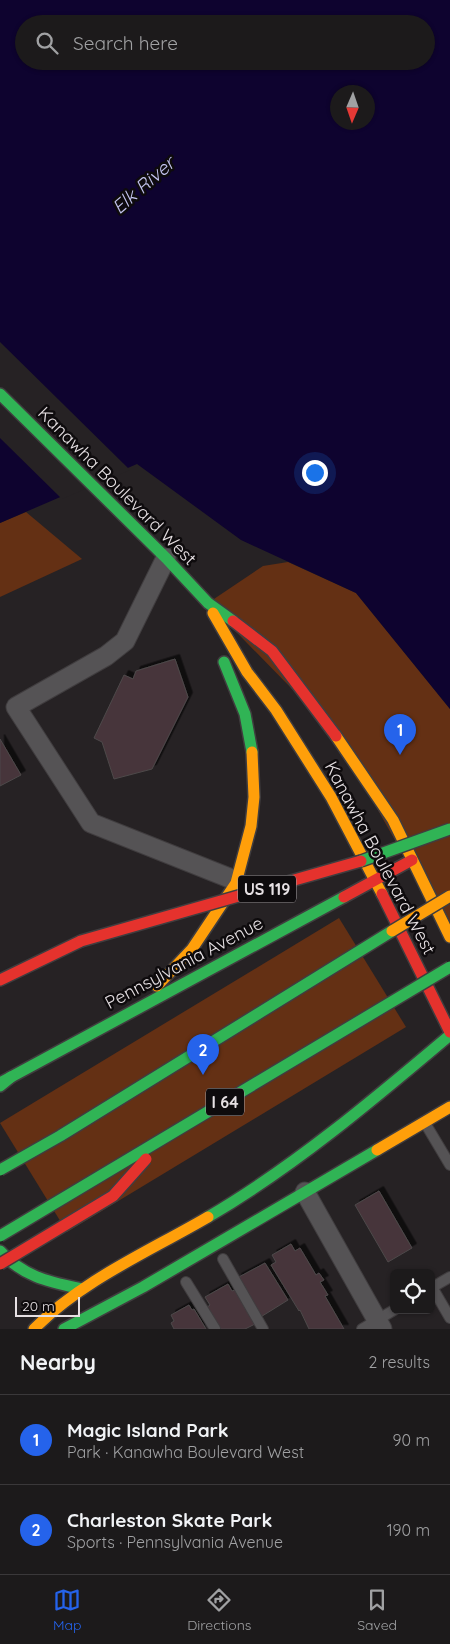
<!DOCTYPE html>
<meta charset="utf-8">
<style>
body{margin:0;font-family:Quicksand,sans-serif;background:#252324;color:#f1f3f6}
.controls{position:absolute;right:15px;bottom:15px;display:grid;overflow:hidden;border-radius:8px;box-shadow:0 1px 4px #0004}
.controls button{width:45px;height:45px;display:grid;place-items:center;padding:0;border:0;border-bottom:1px solid #3a383a;background:#1c1a1b;color:#f1f3f6;font:25px sans-serif}
.compass{position:absolute;left:330px;top:85px;width:45px;height:45px;border-radius:50%;background:#1c1a1b;box-shadow:0 1px 4px #0004;rotate:182deg}
.scale{position:absolute;left:15px;bottom:12px;width:65px;box-sizing:border-box;padding-left:5px;border:2px solid #e6e0e3;border-top:0;font-size:14px;line-height:18px;white-space:nowrap;color:#e6e0e3;-webkit-text-stroke:4px #0e0b0d;paint-order:stroke}
.you{position:absolute;left:314px;top:472px;width:18px;height:18px;margin:-12px;border:4px solid #fff;border-radius:50%;background:#1a73e8;box-shadow:0 0 0 8px #1a73e833}
.badge{display:grid;place-items:center;width:32px;height:32px;border-radius:50%;background:#2563eb;color:#fff;font-size:16px;font-weight:700}
.pin{position:absolute;translate:-50% -41px;filter:drop-shadow(0 1px 2px #0008)}
.pin::after{content:'';position:absolute;top:26px;width:18px;height:15px;background:inherit;clip-path:polygon(0 0,100% 0,50% 100%)}
.list{margin:0;padding:0;list-style:none}
h2{display:flex;justify-content:space-between;align-items:center;height:65px;margin:0;padding:0 20px;font-size:21px}
h2 small{font-size:16px;font-weight:400;color:#a0a1a3}
.list li{display:grid;grid-template-columns:32px 1fr auto;gap:15px;align-items:center;box-sizing:border-box;height:90px;padding:0 20px;border-top:1px solid #3a383a}
.list b{display:block;font-size:19px;white-space:nowrap}
.list p{margin:0;font-size:16px;white-space:nowrap;color:#a0a1a3}
.list em{font-size:16px;font-style:normal;color:#a0a1a3}
.icon{flex:none;width:28px;height:28px;fill:none;stroke:currentColor;stroke-width:2;stroke-linecap:round;stroke-linejoin:round}
.map{position:relative;flex:none;width:450px;height:1329px;overflow:hidden}
.search{position:absolute;background:#1c1a1b;box-shadow:0 1px 4px #0004;left:15px;right:15px;top:15px;height:55px;display:flex;align-items:center;gap:12px;box-sizing:border-box;padding:0 18px;border-radius:28px;color:#a0a1a3;font-size:19px}
.sheet{height:245px;background:#1c1a1b}
nav{display:flex;justify-content:space-around;align-items:center;box-sizing:border-box;height:70px;border-top:1px solid #3a383a;background:#1c1a1b;font-size:14px;color:#a0a1a3}
nav a{display:grid;justify-items:center;gap:2px}
nav .on{color:#2563eb}
.map>svg:first-child{display:block}
.green{fill:#643014}
.water{fill:#0e032f;fill-rule:evenodd}
.pier{fill:#262224}
.building{fill:#47353a;stroke:#4d494a;filter:url(#shadow)}
.lines{fill:none;stroke-linecap:round;stroke-linejoin:round}
.lane-casing{stroke:#403d3f;stroke-width:12}
.street-casing{stroke:#403d3f;stroke-width:21}
.fast-casing{stroke:#403d3f;stroke-width:14}
.slow-casing{stroke:#403d3f;stroke-width:14}
.jam-casing{stroke:#403d3f;stroke-width:14}
.lane{stroke:#555355;stroke-width:10}
.street{stroke:#555355;stroke-width:19}
.fast{stroke:#30b455;stroke-width:11}
.slow{stroke:#ff9f0a;stroke-width:11}
.jam{stroke:#e5322d;stroke-width:11}
.fast-bridge-casing{stroke:#403d3f;stroke-width:14;stroke-linecap:butt}
.slow-bridge-casing{stroke:#403d3f;stroke-width:14;stroke-linecap:butt}
.jam-bridge-casing{stroke:#403d3f;stroke-width:14;stroke-linecap:butt}
.fast-bridge{stroke:#30b455;stroke-width:11}
.slow-bridge{stroke:#ff9f0a;stroke-width:11}
.jam-bridge{stroke:#e5322d;stroke-width:11}
.labels{text-anchor:middle;stroke-width:5;stroke-linejoin:round;paint-order:stroke}
.shield{fill:#0e0b0d;stroke:#a5a0a3;stroke-width:1}
.shield-label{font-size:16px;font-weight:bold;fill:#e6e0e3}
.street-label{font-size:18px;fill:#e6e0e3;stroke:#0e0b0d}
.water-label{font-size:19px;font-style:italic;fill:#c2c2ed;stroke:#0e0b0d}
</style>
<div class="map">
<svg width="450" height="1329" viewBox="0 0 450 1329">
<defs>
<filter id="shadow"><feDropShadow dx="4.5" dy="-4.5" stdDeviation="0" flood-color="#0009"/></filter>
</defs>
<rect width="100%" height="100%" fill="#262224"/>
<g class="green">
<polygon points="26,512 82,559 0,597 0,523"/>
<polygon points="288,562 356,593 450,709 450,937 333,731 208,603 263,566"/>
<polygon points="339,918 406,1027 67,1232 0,1123"/>
</g>
<path class="water" d="M 0,0 L 450,0 L 450,709 L 356,593 L 241,540 L 137,464 L 0,523 ZM 24,24 L 426,24 L 426,61 L 24,61 ZM 338,92 L 368,92 L 368,122 L 338,122 Z"/>
<polygon class="pier" points="0,342 130,470 62,499 0,438"/>
<g class="building">
<polygon points="175,659 188,697 152,769 114,779 102,742 94,738 124,675 133,679 136,671"/>
<polygon points="0,739 21,775 0,786"/>
<polygon points="379,1191 412,1248 388,1262 355,1205"/>
<polygon points="291,1244 295,1251 300,1248 316,1275 319,1273 324,1280 320,1282 328,1295 325,1296 344,1329 309,1329 300,1310 299,1311 271,1265 276,1262 272,1255"/>
<polygon points="265,1263 288,1300 259,1318 237,1278"/>
<polygon points="228,1284 232,1291 235,1290 255,1324 245,1329 219,1329 206,1308 210,1305 205,1297"/>
<polygon points="189,1305 192,1310 194,1309 206,1329 174,1329 171,1323 174,1321 171,1315"/>
</g>
<g class="lines">
<defs>
<g id="lane">
<polyline points="425,1123 450,1165"/>
<polyline points="223,1259 263,1329"/>
<polyline points="186,1282 215,1329"/>
<polyline points="432,1287 450,1318"/>
<polyline points="431,1288 450,1277"/>
<polyline points="362,1329 394,1310"/>
</g>
<g id="street">
<polyline points="166,558 125,641 106,656 16,707 91,823 237,881"/>
<polyline points="305,1192 382,1329"/>
</g>
<g id="fast">
<polyline points="0,394 166,558 208,603 233,621"/>
<polyline points="224,662 245,714 252,752"/>
<polyline points="0,1083 344,897"/>
<polyline points="0,1086 11,1077"/>
<path d="M 208,1217 C 295,1166 373,1100 450,1035"/>
<path d="M 0,1251 C 23,1277 50,1282 82,1289"/>
<polyline points="64,1329 143,1287 377,1150"/>
</g>
<g id="slow">
<polyline points="213,613 247,672 276,710 331,797 382,894"/>
<polyline points="336,736 393,820 450,937"/>
<polyline points="157,986 192,949 236,883 251,826 254,797 252,752"/>
<polyline points="377,1150 450,1107"/>
<path d="M 34,1329 C 82,1280 150,1251 208,1217"/>
</g>
<g id="jam">
<polyline points="233,621 272,651 336,736"/>
<polyline points="382,894 450,1032"/>
<polyline points="344,897 412,860"/>
<polyline points="0,980 81,941"/>
</g>
</defs>
<use href="#lane" class="lane-casing"/>
<use href="#street" class="street-casing"/>
<use href="#fast" class="fast-casing"/>
<use href="#slow" class="slow-casing"/>
<use href="#jam" class="jam-casing"/>
<use href="#lane" class="lane"/>
<use href="#street" class="street"/>
<use href="#fast" class="fast"/>
<use href="#slow" class="slow"/>
<use href="#jam" class="jam"/>
<defs>
<g id="fast-bridge">
<polyline points="361,861 450,829"/>
<polyline points="0,1170 60,1136 392,931"/>
<polyline points="0,1236 450,967"/>
</g>
<polyline id="slow-bridge" points="392,931 450,896"/>
<g id="jam-bridge">
<polyline points="81,941 361,861"/>
<polyline points="0,1264 113,1196 146,1159"/>
</g>
</defs>
<use href="#fast-bridge" class="fast-bridge-casing"/>
<use href="#slow-bridge" class="slow-bridge-casing"/>
<use href="#jam-bridge" class="jam-bridge-casing"/>
<use href="#fast-bridge" class="fast-bridge"/>
<use href="#slow-bridge" class="slow-bridge"/>
<use href="#jam-bridge" class="jam-bridge"/>
</g>
<g class="labels">
<g class="shield">
<rect x="238" y="875.5" width="58" height="27" rx="4"/>
<rect x="206" y="1088.5" width="38" height="27" rx="4"/>
</g>
<g class="shield-label">
<text x="267" y="895">US 119</text>
<text x="225" y="1108">I 64</text>
</g>
<g class="street-label">
<text transform="translate(117 486) rotate(45)" y="6">Kanawha Boulevard West</text>
<text transform="translate(380 858) rotate(62)" y="6">Kanawha Boulevard West</text>
<text transform="translate(184 963) rotate(-28)" y="6">Pennsylvania Avenue</text>
</g>
<g class="water-label">
<text transform="translate(143 185) rotate(-41)" y="7">Elk River</text>
</g>
</g>
</svg>
<div class="controls">
<button><svg class="icon" aria-label="locate" viewBox="0 0 24 24"><circle cx="12" cy="12" r="6"/><path d="M12 2v4M12 18v4M2 12h4M18 12h4"/></svg></button>
</div>
<svg class="compass" viewBox="-18 -18 36 36"><path d="M0-13l5 13h-10z" fill="#e53935"/><path d="M0 13l5-13h-10z" fill="#a0a1a3"/></svg>
<div class="scale">20 m</div>
<div class="you"></div>
<div class="pin badge" style="left:400px;top:755px">1</div>
<div class="pin badge" style="left:203px;top:1075px">2</div>
<div class="search"><svg class="icon" aria-label="search" viewBox="0 0 24 24"><circle cx="10" cy="10" r="6"/><path d="M15 15l6 6"/></svg>Search here</div>
</div>
<section class="sheet">
<h2>Nearby<small>2 results</small></h2>
<ul class="list">
<li><span class="badge">1</span><div><b>Magic Island Park</b><p>Park · Kanawha Boulevard West</p></div><em>90 m</em></li>
<li><span class="badge">2</span><div><b>Charleston Skate Park</b><p>Sports · Pennsylvania Avenue</p></div><em>190 m</em></li>
</ul>
</section>
<nav>
<a class="on"><svg class="icon" aria-label="map" viewBox="0 0 24 24"><path d="M3 6l6-2 6 2 6-2v14l-6 2-6-2-6 2zM9 4v14M15 6v14"/></svg>Map</a>
<a><svg class="icon" aria-label="directions" viewBox="0 0 24 24"><path d="M12 3l9 9-9 9-9-9zM9 14v-3h6M13 9l2 2-2 2"/></svg>Directions</a>
<a><svg class="icon" aria-label="saved" viewBox="0 0 24 24"><path d="M7 4h10v16l-5-4-5 4z"/></svg>Saved</a>
</nav>
